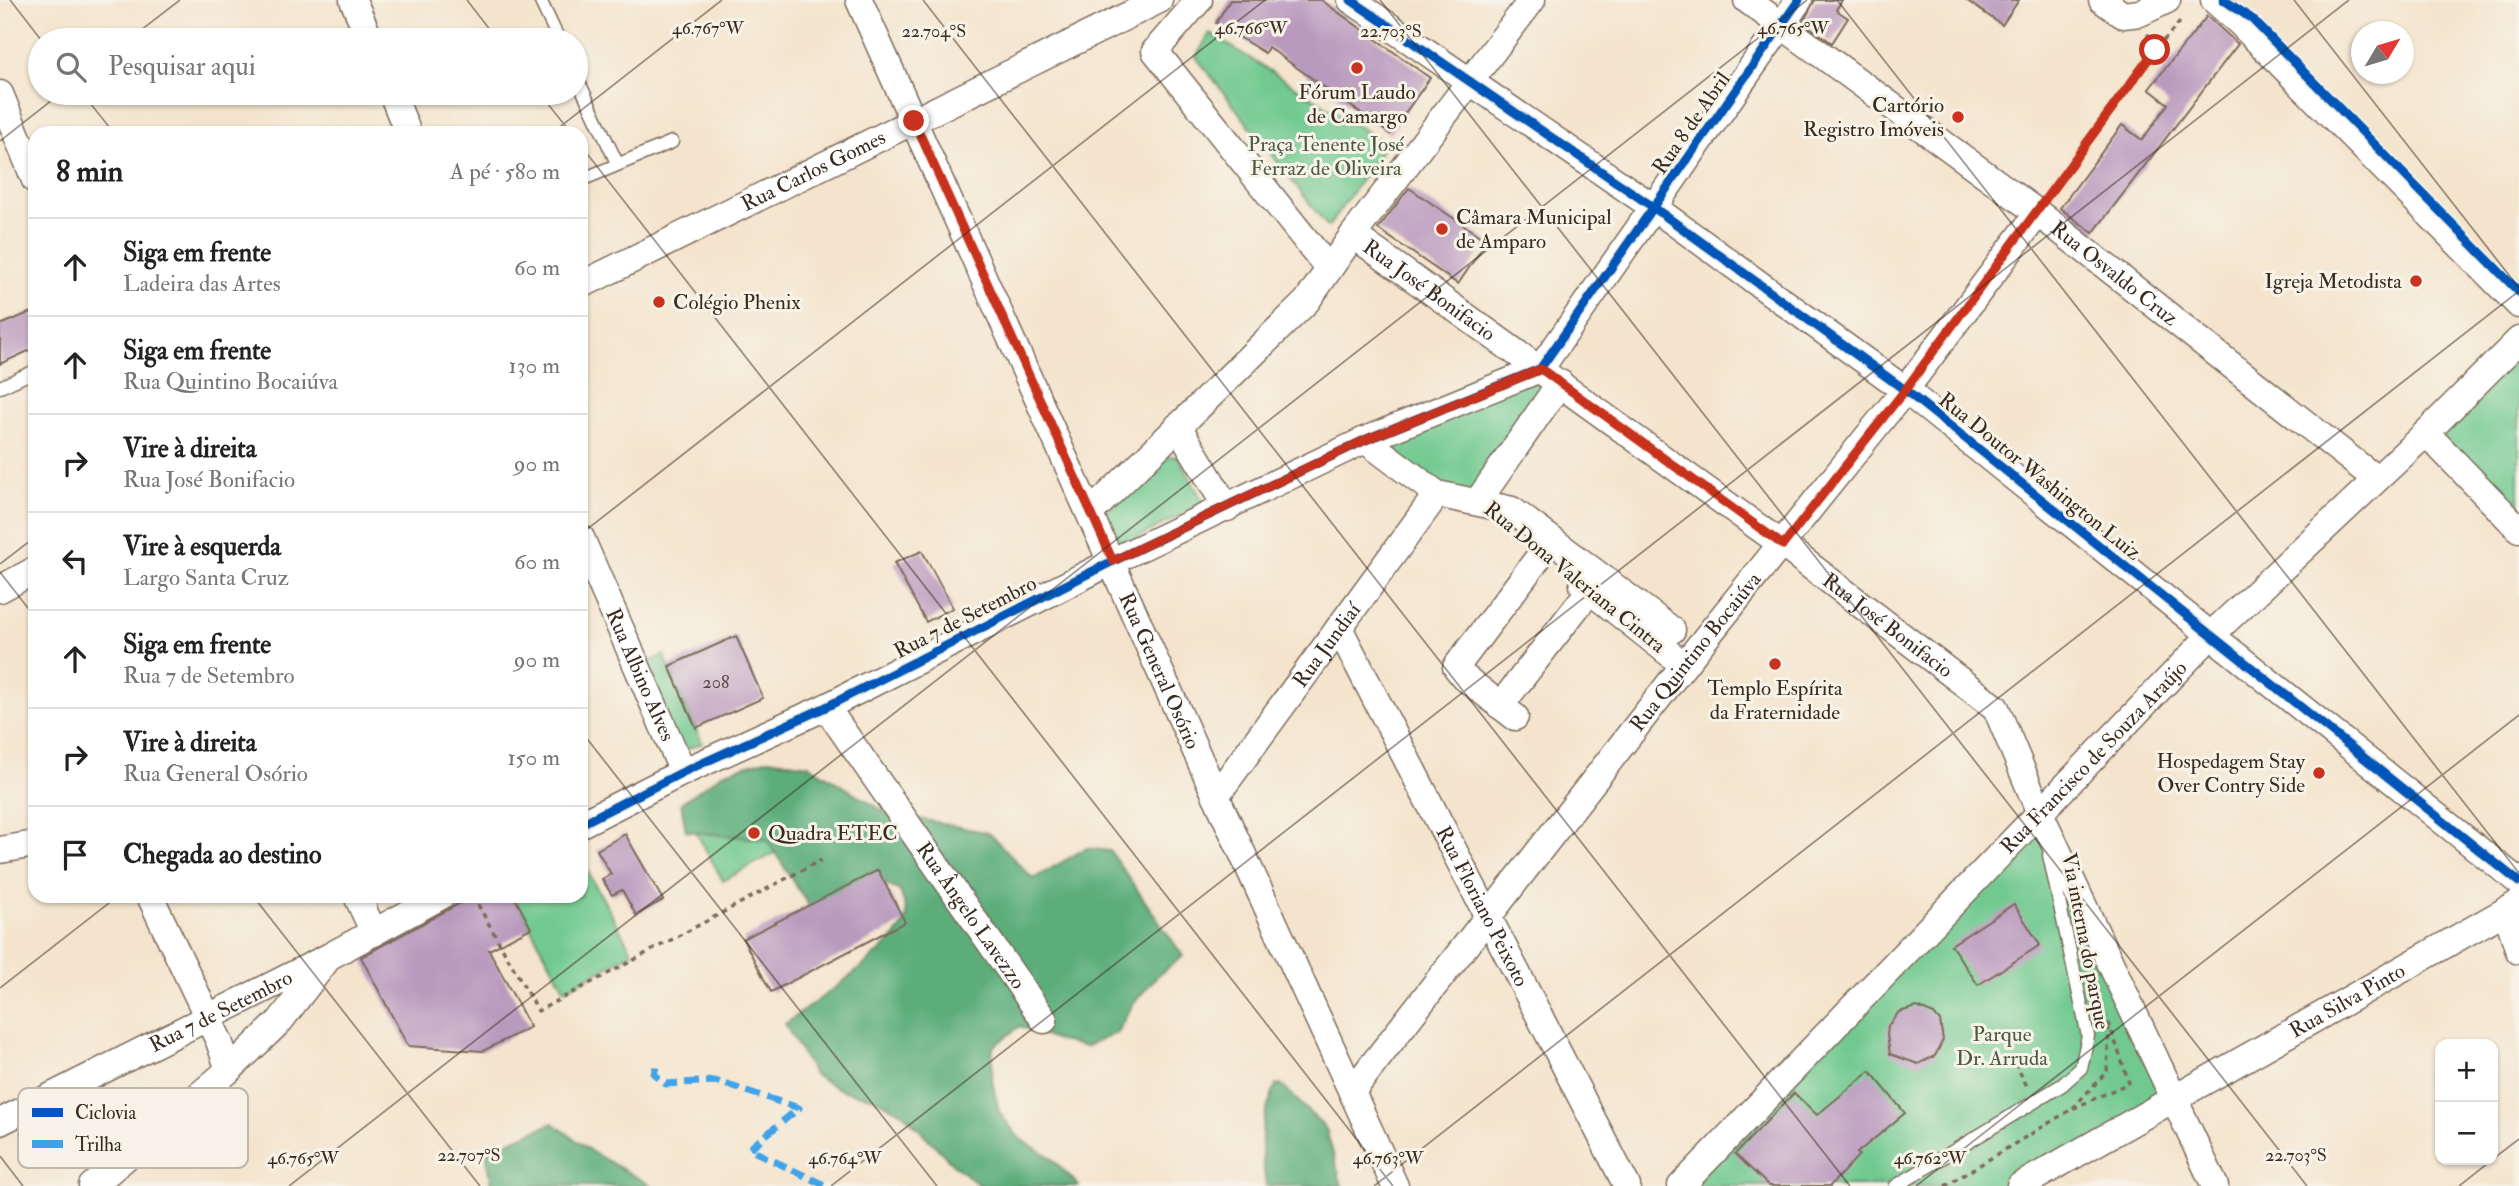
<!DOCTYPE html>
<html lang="pt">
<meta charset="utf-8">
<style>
body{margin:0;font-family:"IM FELL Double Pica",serif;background:#f2f2f2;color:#222}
.controls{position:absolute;right:21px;bottom:21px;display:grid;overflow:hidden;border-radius:14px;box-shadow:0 2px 5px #0004}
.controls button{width:63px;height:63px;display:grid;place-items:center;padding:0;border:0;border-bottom:2px solid #e0e0e0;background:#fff;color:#222;font:35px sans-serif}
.compass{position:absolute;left:2351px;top:21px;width:63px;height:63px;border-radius:50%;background:#fff;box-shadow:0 2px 5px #0004;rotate:52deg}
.stop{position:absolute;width:21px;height:21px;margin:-16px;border:5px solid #c8321e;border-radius:50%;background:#fff}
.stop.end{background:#c8321e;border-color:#fff;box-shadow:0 2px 7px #0008}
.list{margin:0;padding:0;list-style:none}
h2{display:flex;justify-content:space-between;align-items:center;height:91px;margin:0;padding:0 28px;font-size:30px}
h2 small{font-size:23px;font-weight:400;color:#767676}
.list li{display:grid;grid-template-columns:46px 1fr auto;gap:21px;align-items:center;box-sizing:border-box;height:98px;padding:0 28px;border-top:2px solid #e0e0e0}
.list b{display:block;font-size:26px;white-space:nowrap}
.list p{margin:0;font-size:23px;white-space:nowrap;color:#767676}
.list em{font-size:23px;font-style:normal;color:#767676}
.icon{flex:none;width:38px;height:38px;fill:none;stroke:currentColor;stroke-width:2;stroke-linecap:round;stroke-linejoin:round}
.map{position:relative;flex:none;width:2519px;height:1186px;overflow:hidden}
.search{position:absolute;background:#fff;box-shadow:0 2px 5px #0004;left:28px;top:28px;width:560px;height:77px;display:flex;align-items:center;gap:18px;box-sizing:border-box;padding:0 24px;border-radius:38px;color:#767676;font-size:26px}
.panel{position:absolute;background:#fff;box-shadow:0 2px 5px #0004;left:28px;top:126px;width:560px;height:777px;border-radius:21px}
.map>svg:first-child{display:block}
.green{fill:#71c990;stroke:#567a57;stroke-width:2}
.forest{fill:#5cad7a;stroke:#4c6c4c;stroke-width:2}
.building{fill:#b999be}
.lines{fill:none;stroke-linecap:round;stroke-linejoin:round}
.lane-casing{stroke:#7c6b5b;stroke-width:15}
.street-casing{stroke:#7c6b5b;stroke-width:29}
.path{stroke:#7c6b5b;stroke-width:3.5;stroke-dasharray:5 5;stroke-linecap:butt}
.lane{stroke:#fff;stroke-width:12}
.street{stroke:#fff;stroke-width:26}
.quiet{stroke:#3fa3ea;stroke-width:7;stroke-dasharray:14 7;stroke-linecap:butt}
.cycleway-casing{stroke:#f7f3e8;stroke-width:13}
.cycleway{stroke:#0057b8;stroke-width:9}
.route{stroke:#c8321e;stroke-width:9}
.ticks{fill:none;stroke:#3b2a1e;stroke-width:2;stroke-opacity:0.45}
.poi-dot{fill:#c8321e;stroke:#f7f3e8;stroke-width:2.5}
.labels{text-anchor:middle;stroke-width:6;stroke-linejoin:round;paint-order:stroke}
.number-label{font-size:18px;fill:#5a4646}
.poi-label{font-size:21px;fill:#3b2a1e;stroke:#f7f3e8;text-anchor:end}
.street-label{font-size:21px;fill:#3b2a1e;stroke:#f7f3e8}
.park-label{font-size:21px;fill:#4b5a40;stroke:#f7f3e8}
.key{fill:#f7f3e8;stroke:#bfb7ab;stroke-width:2}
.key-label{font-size:19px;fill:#3b2a1e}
.ticks-label{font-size:18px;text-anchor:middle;fill:#3b2a1e;stroke:#f7f3e8;stroke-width:6;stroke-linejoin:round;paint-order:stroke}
</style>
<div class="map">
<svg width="2519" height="1186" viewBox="0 0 2519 1186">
<rect width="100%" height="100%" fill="#f7f3e8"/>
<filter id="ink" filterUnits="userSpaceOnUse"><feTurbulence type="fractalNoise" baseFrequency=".0143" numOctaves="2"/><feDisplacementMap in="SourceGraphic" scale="14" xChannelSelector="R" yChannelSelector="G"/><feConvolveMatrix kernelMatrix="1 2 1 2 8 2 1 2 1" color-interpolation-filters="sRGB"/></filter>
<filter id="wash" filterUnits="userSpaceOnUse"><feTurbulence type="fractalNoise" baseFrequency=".00686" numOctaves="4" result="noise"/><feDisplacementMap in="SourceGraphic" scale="28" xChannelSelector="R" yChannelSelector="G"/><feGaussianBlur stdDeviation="1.57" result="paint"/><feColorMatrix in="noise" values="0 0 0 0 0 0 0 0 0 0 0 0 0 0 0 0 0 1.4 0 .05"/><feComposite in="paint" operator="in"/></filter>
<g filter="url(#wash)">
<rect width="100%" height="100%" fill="#f4e4cd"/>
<g class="green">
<polygon points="1210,33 1386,144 1328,227 1196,57"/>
<polygon points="2519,352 2519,523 2434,436"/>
<polygon points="1537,380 1547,387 1474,500 1437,494 1375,436"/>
<polygon points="1178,456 1204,503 1133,540 1119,541 1104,514 1166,457"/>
<polygon points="664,655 702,743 679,753 640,666"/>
<polygon points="785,784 812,833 723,881 696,832"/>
<polygon points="2039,816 2173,1097 2027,1186 1684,1186"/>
<polygon points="581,860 633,953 565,990 513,896 581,896"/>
</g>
<g class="forest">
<path d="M 768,759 L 809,765 L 885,812 L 989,833 L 1033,879 L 1086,848 L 1110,851 L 1183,956 L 1156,977 L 1133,1004 L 1117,1033 L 1085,1047 L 1052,1039 L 1020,1026 L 993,1047 L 992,1080 L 999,1112 L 1020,1139 L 1049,1156 L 1079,1186 L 980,1186 L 953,1164 L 904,1114 L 875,1098 L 843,1091 L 814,1075 L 785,1024 C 812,1004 892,950 905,922 C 909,913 903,900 900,891 L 886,884 L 833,908 L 809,906 L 767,840 L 686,831 L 681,803 L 725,772 Z"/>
<path d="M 1281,1084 L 1326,1129 L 1342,1186 L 1266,1186 C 1260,1141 1258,1127 1276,1085 Z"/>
<polygon points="553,1123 592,1152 652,1186 492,1186 486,1151"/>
</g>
<g id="blocks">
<g class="building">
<polygon points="1230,0 1321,0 1430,78 1390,134 1268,47 1265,53 1216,23"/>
<polygon points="1815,0 1842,0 1836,10 1848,18 1832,43 1803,22"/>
<polygon points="1966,0 2019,0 2002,25"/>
<polygon points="2207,16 2238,44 2093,233 2060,208 2122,125 2142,140 2168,104 2149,89"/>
<polygon points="1409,188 1487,241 1458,284 1378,229"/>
<polygon points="31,312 35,321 35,348 0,364 0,325"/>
<polygon points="922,551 953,608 926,622 894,563"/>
<polygon points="736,636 763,698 696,728 669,666"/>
<polygon points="625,834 663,900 636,915 622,890 612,895 602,879 611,874 597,850"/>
<polygon points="878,870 905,922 771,992 743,939"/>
<polygon points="473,896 514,896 531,928 489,950 530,1027 483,1051 408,1046 361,957"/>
<polygon points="2014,904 2040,945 1978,985 1951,945"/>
<polygon points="1917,1007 1934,1014 1940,1021 1943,1040 1935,1056 1918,1064 1890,1054 1887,1035 1888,1026 1899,1012"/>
<polygon points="1870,1071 1905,1113 1857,1153 1859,1155 1830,1186 1769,1186 1735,1154 1794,1093 1817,1115"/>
</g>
</g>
</g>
<g filter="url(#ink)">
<use href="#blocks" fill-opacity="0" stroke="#7c6b5b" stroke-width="2"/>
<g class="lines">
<defs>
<g id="lane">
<polyline points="540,0 559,40"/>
<polyline points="576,76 617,163"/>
<polyline points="581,180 672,142"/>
<polyline points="0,387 35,371"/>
<polyline points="1896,1186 2062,1085 2081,1068 2088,1036 2049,855"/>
</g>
<g id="street">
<polyline points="353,0 370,40"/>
<path id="s1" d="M 859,0 L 1216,796 L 1395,1186"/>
<polyline points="1199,0 1155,51 1329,269"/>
<polyline points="1351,0 1653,207 1905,390 2519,882"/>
<path id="s2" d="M 1747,0 L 2038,213 L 2376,479"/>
<polyline points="2102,0 2123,15 2140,13 2167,0"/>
<polyline points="2214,0 2241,24 2519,305"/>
<polyline points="392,93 408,133"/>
<polyline points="0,94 35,180"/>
<path id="s3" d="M 1353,235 L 1783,545 L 1996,708 L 2040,813 L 2215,1186"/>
<path id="s4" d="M 581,285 L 1159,0"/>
<polyline points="1178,426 1227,508"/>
<polyline points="2426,433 2519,529"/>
<polyline points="1365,440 1437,494 1512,510 1672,630"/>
<polyline points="1478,501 1560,383"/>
<polyline points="1090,513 1307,301 1353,235 1532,0"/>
<path id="s5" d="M 581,538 L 683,772"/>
<polyline points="1583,585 1684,665"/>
<polyline points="0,589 35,570"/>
<path id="s6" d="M 1339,628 L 1627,1186"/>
<polyline points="1500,706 1590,590"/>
<path id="s7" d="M 826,707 L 1044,1020"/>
<polyline points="1515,717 1464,677 1456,667 1542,553"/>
<path id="s8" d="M 1216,796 L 1437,494"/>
<polyline points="581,824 683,772 826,707 1113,561 1365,440 1540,369 1799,0"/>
<polyline points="0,850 35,844"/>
<polyline points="150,896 219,1041 229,1070"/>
<polyline points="357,896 374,933"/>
<polyline points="2506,910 2519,951"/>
<path id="s9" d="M 1353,1090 L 1684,665 L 1905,390 L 2038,213"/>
<path id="s10" d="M 0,1122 L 330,956 L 441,896"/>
<polyline points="92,1186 229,1070 280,1021 326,961"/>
<path id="s11" d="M 1681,1186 L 2211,635 L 2426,433 L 2519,340"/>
<path id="s12" d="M 2020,1186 L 2519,903"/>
</g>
</defs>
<use href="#lane" class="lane-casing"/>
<use href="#street" class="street-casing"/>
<g class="path">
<polyline points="2147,34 2159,44"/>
<polyline points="2051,194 2155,50 2181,21"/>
<polyline points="473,896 538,1011 821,860"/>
<polyline points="2015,1063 2027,1086"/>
<polyline points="2073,1108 2107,1071 2109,1028"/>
<polyline points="1945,1186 2072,1109 2129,1083 2107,1017"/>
</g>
<use href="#lane" class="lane"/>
<use href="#street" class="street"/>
<polyline class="quiet" points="656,1067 654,1074 666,1084 715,1081 799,1108 749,1149 826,1186"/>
<defs>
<g id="cycleway">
<polyline points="1351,0 1653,207 1905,390 2519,882"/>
<polyline points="2224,0 2252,19 2519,292"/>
<polyline points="581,824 683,772 826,707 1113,561 1365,440 1540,369 1799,0"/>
</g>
</defs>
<use href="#cycleway" class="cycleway-casing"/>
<use href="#cycleway" class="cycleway"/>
</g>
</g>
<g class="lines" filter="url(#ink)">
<polyline class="route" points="914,121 1113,561 1365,440 1541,369 1783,545 1905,390 2155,50"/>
</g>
<path class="ticks" d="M 10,0 L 41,40M 467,0 L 498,40M 923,0 L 1850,1186M 1380,0 L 2307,1186M 1837,0 L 2519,873M 2294,0 L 2519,288M 128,40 L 180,0M 82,93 L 114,133M 539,93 L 571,133M 552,133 L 722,0M 0,141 L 61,93M 581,146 L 1393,1186M 581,534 L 1265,0M 0,564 L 35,537M 0,572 L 35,617M 581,731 L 937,1186M 253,896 L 480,1186M 0,988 L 118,896M 0,1156 L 23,1186M 2493,1159 L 2519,1139M 289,1186 L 1807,0M 831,1186 L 2349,0M 1374,1186 L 2519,291M 1916,1186 L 2519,715M 2459,1186 L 2492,1160"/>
<g class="poi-dot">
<circle cx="1357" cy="68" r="7"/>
<circle cx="1958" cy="117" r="7"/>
<circle cx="1442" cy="229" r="7"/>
<circle cx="2416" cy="281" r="7"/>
<circle cx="659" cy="302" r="7"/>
<circle cx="1775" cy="664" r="7"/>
<circle cx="2319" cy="773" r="7"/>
<circle cx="754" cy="833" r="7"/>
</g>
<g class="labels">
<g class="number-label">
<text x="716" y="688">208</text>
</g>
<g class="poi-label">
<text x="1357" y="99" text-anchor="middle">Fórum Laudo<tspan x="1357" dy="24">de Camargo</tspan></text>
<text x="1944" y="112">Cartório<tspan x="1944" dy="24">Registro Imóveis</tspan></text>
<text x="1456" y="224" text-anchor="start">Câmara Municipal<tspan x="1456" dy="24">de Amparo</tspan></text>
<text x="2402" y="288">Igreja Metodista</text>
<text x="673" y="309" text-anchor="start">Colégio Phenix</text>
<text x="1775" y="695" text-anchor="middle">Templo Espírita<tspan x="1775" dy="24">da Fraternidade</tspan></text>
<text x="2305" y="768">Hospedagem Stay<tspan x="2305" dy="24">Over Contry Side</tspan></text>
<text x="768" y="840" text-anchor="start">Quadra ETEC</text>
</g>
<g class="street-label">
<text transform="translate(1691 123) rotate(-55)" y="7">Rua 8 de Abril</text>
<text dy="7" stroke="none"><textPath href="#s4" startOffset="259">Rua Carlos Gomes</textPath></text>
<text dy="7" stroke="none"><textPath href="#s2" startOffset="458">Rua Osvaldo Cruz</textPath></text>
<text dy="7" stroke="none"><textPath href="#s3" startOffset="94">Rua José Bonifacio</textPath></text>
<text transform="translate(2040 476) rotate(39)" y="7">Rua Doutor Washington Luiz</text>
<text transform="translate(1575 577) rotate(39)" y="7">Rua Dona Valeriana Cintra</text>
<text transform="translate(965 617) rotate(-27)" y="7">Rua 7 de Setembro</text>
<text dy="7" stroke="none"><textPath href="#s3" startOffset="662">Rua José Bonifacio</textPath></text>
<text dy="7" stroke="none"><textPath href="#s8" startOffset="187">Rua Jundiaí</textPath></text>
<text dy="7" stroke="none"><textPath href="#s9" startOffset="556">Rua Quintino Bocaiúva</textPath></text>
<text dy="7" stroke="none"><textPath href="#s1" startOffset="735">Rua General Osório</textPath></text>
<text dy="7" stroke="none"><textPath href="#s5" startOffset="149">Rua Albino Alves</textPath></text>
<text dy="7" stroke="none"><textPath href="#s11" startOffset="595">Rua Francisco de Souza Araújo</textPath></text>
<text dy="7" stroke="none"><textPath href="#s6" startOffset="313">Rua Floriano Peixoto</textPath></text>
<text dy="7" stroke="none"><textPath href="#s7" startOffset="254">Rua Ângelo Lavezzo</textPath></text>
<text transform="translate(2086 941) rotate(79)" y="7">Via interna do parque</text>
<text dy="7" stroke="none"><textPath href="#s12" startOffset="376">Rua Silva Pinto</textPath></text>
<text dy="7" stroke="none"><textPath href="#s10" startOffset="247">Rua 7 de Setembro</textPath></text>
</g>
<g class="park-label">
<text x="1326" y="151">Praça Tenente José<tspan x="1326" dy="24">Ferraz de Oliveira</tspan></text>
<text x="2002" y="1041">Parque<tspan x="2002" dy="24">Dr. Arruda</tspan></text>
</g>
</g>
<rect x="18" y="1088" width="230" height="80" rx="10" class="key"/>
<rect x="32" y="1108" width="31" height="9" fill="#0057b8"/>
<rect x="32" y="1140" width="31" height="8" fill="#3fa3ea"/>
<g class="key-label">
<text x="75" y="1119">Ciclovia</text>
<text x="75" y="1151">Trilha</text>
</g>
<g class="ticks-label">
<text x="708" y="34">46.767°W</text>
<text x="1251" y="34">46.766°W</text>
<text x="1793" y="34">46.765°W</text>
<text x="1391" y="37">22.703°S</text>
<text x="934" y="37">22.704°S</text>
<text x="469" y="1161">22.707°S</text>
<text x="2296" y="1161">22.703°S</text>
<text x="303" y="1164">46.765°W</text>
<text x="845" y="1164">46.764°W</text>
<text x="1388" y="1164">46.763°W</text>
<text x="1930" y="1164">46.762°W</text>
</g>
</svg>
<div class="controls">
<button>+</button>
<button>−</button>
</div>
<svg class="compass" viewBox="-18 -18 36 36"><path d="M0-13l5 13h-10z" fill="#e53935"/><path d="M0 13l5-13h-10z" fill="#767676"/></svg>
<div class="stop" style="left:2155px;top:50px"></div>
<div class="stop end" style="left:914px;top:121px"></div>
<div class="search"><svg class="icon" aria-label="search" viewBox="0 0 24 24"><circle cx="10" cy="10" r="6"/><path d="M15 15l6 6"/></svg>Pesquisar aqui</div>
<section class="panel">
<h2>8 min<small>A pé · 580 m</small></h2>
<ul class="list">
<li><svg class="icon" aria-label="ahead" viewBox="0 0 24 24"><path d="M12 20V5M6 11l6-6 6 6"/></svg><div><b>Siga em frente</b><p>Ladeira das Artes</p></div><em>60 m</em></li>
<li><svg class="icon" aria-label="ahead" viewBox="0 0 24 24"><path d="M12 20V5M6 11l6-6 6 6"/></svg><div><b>Siga em frente</b><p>Rua Quintino Bocaiúva</p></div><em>130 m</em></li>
<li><svg class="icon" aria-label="right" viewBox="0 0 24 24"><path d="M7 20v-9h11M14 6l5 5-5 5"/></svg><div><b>Vire à direita</b><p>Rua José Bonifacio</p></div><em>90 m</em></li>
<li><svg class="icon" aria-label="left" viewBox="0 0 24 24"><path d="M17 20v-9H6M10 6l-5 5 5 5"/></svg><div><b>Vire à esquerda</b><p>Largo Santa Cruz</p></div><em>60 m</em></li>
<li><svg class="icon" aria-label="ahead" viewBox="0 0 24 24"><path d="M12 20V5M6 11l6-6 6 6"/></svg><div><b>Siga em frente</b><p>Rua 7 de Setembro</p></div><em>90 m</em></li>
<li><svg class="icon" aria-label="right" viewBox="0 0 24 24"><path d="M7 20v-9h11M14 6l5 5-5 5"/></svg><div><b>Vire à direita</b><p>Rua General Osório</p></div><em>150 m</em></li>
<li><svg class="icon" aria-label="arrive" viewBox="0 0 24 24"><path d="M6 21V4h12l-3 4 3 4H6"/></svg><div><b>Chegada ao destino</b></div></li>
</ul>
</section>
</div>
